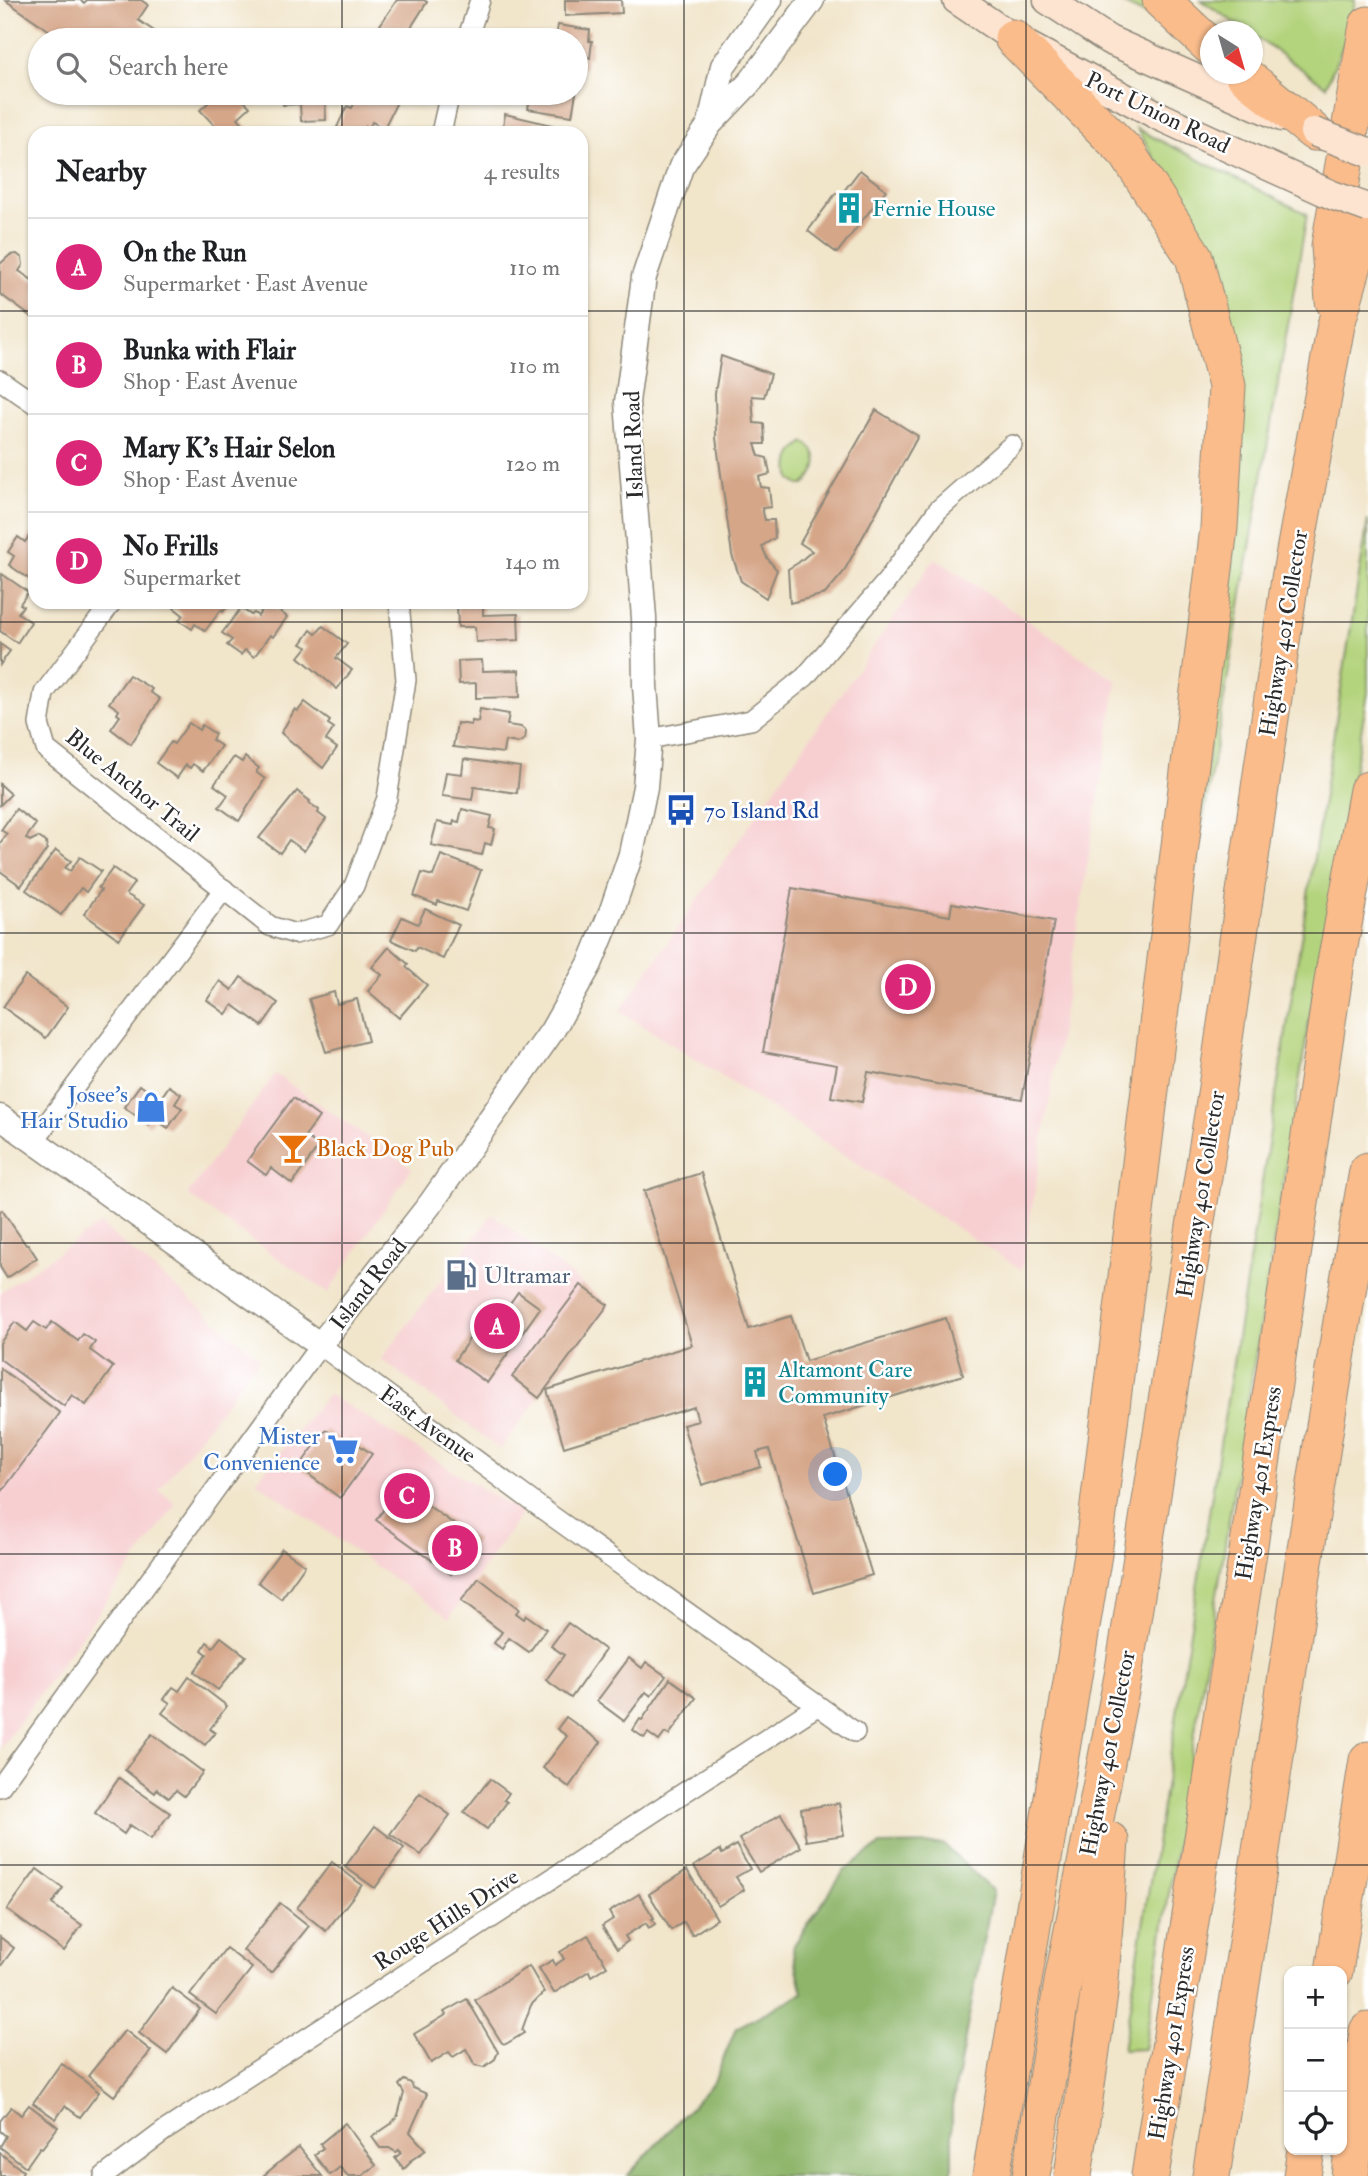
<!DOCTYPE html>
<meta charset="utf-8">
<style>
body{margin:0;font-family:"IM FELL Double Pica",serif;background:#f6f6f6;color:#202124}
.controls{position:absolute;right:21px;bottom:21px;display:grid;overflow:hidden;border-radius:14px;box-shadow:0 2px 5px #0004}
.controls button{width:63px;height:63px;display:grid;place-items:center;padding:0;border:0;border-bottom:2px solid #e0e0e0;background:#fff;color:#202124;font:35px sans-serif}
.compass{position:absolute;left:1200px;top:21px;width:63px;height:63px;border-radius:50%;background:#fff;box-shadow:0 2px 5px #0004;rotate:143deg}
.you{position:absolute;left:836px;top:1475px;width:24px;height:24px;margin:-18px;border:5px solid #fff;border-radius:50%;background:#1a73e8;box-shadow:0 0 0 10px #1a73e833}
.badge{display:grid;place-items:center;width:46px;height:46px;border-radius:50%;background:#db2777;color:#fff;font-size:23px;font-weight:700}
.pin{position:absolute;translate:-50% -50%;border:4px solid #fff;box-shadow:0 2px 7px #0006}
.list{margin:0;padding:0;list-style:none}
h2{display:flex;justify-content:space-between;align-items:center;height:91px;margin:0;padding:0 28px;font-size:30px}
h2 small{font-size:23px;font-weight:400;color:#757577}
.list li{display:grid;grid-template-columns:46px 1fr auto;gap:21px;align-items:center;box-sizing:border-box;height:98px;padding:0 28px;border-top:2px solid #e0e0e0}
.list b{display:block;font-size:26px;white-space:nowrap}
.list p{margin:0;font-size:23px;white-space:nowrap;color:#757577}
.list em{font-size:23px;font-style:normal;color:#757577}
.icon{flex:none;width:38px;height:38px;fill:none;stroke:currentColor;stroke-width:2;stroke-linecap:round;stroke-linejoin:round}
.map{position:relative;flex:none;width:1368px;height:2176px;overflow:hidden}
.search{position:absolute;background:#fff;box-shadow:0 2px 5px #0004;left:28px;top:28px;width:560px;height:77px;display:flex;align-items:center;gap:18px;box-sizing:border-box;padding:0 24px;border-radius:38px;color:#757577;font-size:26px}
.panel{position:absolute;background:#fff;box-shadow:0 2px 5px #0004;left:28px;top:126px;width:560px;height:483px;border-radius:21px}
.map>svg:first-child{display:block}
.built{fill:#f7cfd1}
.green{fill:#b3d37b;stroke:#6f7f53;stroke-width:2}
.forest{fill:#8eb56b;stroke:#5c704b;stroke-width:2}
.building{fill:#d5a688}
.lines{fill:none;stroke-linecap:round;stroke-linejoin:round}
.minor-casing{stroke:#8e887a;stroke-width:22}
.tertiary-casing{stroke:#8e887a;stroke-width:27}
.secondary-casing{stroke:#8e887a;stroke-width:31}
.motorway-casing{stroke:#8e887a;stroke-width:39}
.minor{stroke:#fff;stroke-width:19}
.tertiary{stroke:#fff;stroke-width:24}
.secondary{stroke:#fde4d1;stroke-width:28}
.motorway{stroke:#fabc8b;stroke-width:37}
.secondary-bridge-casing{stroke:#8e887a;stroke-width:31;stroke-linecap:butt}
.secondary-bridge{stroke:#fde4d1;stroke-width:28}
.grid{fill:none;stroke:#2b2b2b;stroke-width:2;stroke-opacity:0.55}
.labels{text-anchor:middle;stroke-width:5;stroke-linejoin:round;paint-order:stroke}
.street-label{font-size:23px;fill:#2b2b2b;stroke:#fff}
.culture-label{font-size:23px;fill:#0d838f;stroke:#fff;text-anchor:start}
.transit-label{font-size:23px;fill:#164399;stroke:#fff;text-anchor:start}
.shop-label{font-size:23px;fill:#366cbe;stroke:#fff;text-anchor:end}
.food-label{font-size:23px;fill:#c56008;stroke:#fff;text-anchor:start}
.service-label{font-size:23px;fill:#4e5e75;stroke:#fff;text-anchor:start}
</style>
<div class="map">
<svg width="1368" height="2176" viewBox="0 0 1368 2176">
<rect width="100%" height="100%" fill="#fff"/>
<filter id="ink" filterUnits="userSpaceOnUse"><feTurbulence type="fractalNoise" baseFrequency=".0143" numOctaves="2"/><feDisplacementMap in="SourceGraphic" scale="14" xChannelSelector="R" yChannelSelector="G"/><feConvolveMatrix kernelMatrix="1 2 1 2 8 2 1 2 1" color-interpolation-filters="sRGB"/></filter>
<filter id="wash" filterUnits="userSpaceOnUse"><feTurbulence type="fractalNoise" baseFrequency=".00686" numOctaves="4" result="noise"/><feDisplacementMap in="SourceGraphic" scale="28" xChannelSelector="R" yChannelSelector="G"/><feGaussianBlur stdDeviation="1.57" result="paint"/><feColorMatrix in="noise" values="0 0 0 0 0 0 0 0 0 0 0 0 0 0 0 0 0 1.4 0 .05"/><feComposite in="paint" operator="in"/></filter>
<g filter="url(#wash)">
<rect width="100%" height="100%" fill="#f1e5ca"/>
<g class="built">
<polygon points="935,558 1117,681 1022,1270 620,1011"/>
<polygon points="275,1074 412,1168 328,1293 187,1195"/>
<polygon points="492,1214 610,1305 500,1449 381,1359"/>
<polygon points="100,1224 260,1358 159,1490 176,1504 0,1749 0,1292"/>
<polygon points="328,1394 522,1513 449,1618 256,1481"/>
</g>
<g class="green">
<polygon points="1119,0 1145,0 1164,23 1124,4"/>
<polygon points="1201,0 1355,0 1350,29 1326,86 1253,35 1252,32 1247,31"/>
<polygon points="1137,129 1307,214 1193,880 1234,549 1205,246"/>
<path d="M 805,442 C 823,455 818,471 804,485 L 799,485 L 791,480 C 787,463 790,451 805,442 Z"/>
<polygon points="1368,520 1368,693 1310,1015 1144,2049 1123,2050"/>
</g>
<polygon class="forest" points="943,1844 993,1891 952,2106 952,2176 627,2176 714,2082 736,2028 803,1993 792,1948 845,1870 880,1845"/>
<g id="blocks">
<g class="building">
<polygon points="5,0 80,0 84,3 87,0 141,0 148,5 138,20 157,33 151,40 63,40"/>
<polygon points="397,0 424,0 427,2 403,40 380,25"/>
<polygon points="565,0 621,0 622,13 565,16"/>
<polygon points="558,25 590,30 589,41 592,41 590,58 586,57 584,69 576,68 576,40 550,40 551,36 556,37"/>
<polygon points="212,93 237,93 250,107 238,118 252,133 217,133 213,129 215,126 200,110 208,103 205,100"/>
<polygon points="282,93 325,94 326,120 301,121 300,104 283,105"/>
<polygon points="359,93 389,93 386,97 397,102 384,128 372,122 370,127 366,126 362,133 348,133 337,127 347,106 352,108"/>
<polygon points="531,93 576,93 572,116 528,109"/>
<polygon points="505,114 556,126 554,133 502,133"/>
<polygon points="860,170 886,190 837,253 808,231 836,193 840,196"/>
<polygon points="17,254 22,258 23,265 19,271 35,282 33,318 0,294 0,264 10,255"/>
<polygon points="721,356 771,374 764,397 752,396 754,423 764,424 765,444 755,444 759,456 767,458 770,474 759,477 761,487 769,488 771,507 762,508 765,520 774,520 775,538 762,546 767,558 777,570 766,598 741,581 732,555 716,438 715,393"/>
<polygon points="876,410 918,436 843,573 825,594 790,603 788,569 798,563 812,551 800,543"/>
<polygon points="32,532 35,534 35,583 9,565 14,556 8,552 18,537 25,542"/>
<polygon points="2,574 28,592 20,604 23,606 18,613 31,622 17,643 0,631"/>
<polygon points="178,602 230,602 223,612 221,610 205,631 195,624 192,629 179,620 183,615 174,608"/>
<polygon points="268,602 287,617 273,637 270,635 254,657 245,650 241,655 227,645 232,640 222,633 241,608 251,615 254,613 258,616"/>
<polygon points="483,604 483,615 518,614 519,640 476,642 475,627 458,627 457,605"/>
<polygon points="323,626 347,644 336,658 352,670 337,689 299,657 307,647 301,644 311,630 316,634"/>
<polygon points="0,644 10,651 0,665"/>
<polygon points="482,660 483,671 519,670 520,697 476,698 476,683 459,684 458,661"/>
<polygon points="129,675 152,689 150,692 160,699 131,744 111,729 120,716 117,714 119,710 109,703"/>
<polygon points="305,702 330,721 328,724 334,728 326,740 337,748 323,768 281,733 295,709 298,711"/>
<polygon points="480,709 509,714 507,725 521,727 526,731 525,739 518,743 505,741 503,753 453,747 457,723 471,725 472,721 478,722"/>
<polygon points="189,723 199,730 202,725 215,734 212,740 221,746 203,771 193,764 190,768 186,765 177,778 156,763 171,742 174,744"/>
<polygon points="234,757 242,762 245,757 259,768 256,772 265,779 239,821 219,807 228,795 214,785"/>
<polygon points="464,759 520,767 517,793 474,787 472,800 442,796 446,772 462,774"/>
<polygon points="0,784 11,794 0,805"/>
<polygon points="297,791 310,801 309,803 319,810 318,813 326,819 304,851 289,840 280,853 259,838"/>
<polygon points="16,809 36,824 26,838 30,841 38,837 46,842 47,849 21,886 0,871 0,843 7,834 1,830"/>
<polygon points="462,809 492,816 489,828 495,829 491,845 485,843 482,855 431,845 437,822 453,825 454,821 459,822"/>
<polygon points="56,850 71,861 65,868 70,871 80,857 101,871 86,892 81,888 61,915 26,890"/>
<polygon points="441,855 481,870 466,911 438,901 437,905 414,896 422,873 433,876"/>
<polygon points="113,868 134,883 126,894 144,905 119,939 84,914 101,890 98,888"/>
<polygon points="792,888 950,916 952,903 1054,921 1022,1099 868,1072 862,1102 831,1097 837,1065 763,1052"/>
<polygon points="425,909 459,925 443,959 417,947 415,951 391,940 402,917 418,924"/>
<polygon points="389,947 408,964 406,967 427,985 399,1018 368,991 382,975 372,967"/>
<polygon points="25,976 68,1007 46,1038 3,1007"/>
<polygon points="241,977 278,1003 262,1026 233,1005 226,1014 207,1000 220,981 232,990"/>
<polygon points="334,992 337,1004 357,999 368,1041 326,1052 309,999"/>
<polygon points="140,1085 160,1099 169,1086 181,1094 175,1104 182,1108 168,1128 154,1118 149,1125 124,1107"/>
<polygon points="293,1098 319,1117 305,1136 319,1146 292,1184 271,1168 266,1175 247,1161"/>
<polygon points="701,1173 749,1329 791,1316 806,1361 946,1318 963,1375 823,1418 872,1575 814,1593 769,1449 757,1452 761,1467 702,1485 683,1425 698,1421 694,1407 564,1447 547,1390 692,1345 644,1191"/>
<polygon points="2,1210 26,1245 28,1244 37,1258 7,1278 0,1267 0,1211"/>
<polygon points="581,1285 608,1305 539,1398 512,1377"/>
<polygon points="518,1292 540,1308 487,1383 455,1360 478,1326 489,1333"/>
<polygon points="15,1322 27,1331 34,1322 46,1330 52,1322 78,1341 83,1334 95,1342 90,1350 113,1367 86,1405 72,1395 64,1406 0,1359 0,1343"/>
<polygon points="0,1368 60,1413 0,1494"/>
<polygon points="326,1430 345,1443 349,1438 372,1454 340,1498 299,1467"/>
<polygon points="401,1486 476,1540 451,1574 376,1520"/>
<polygon points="282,1549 305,1565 281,1599 258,1582"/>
<polygon points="479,1578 519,1609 516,1613 524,1619 526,1615 546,1629 529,1652 509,1638 502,1649 494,1643 502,1632 461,1601"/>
<polygon points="568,1623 605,1650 571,1698 546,1680 564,1655 551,1646"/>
<polygon points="221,1637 246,1656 218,1690 194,1672 207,1654 202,1650 207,1642 213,1647"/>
<polygon points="629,1658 642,1668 646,1662 666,1676 651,1696 646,1692 624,1721 597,1701"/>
<polygon points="189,1677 227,1706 210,1729 215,1733 205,1745 162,1713 170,1703 164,1699 173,1687 179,1691"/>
<polygon points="670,1679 696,1698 669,1735 665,1733 659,1741 648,1733 644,1738 633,1730 640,1719 642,1720"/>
<polygon points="566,1717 601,1742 569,1787 543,1768 567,1736 557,1729"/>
<polygon points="152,1734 203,1772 184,1796 176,1790 169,1798 157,1789 155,1793 125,1770"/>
<polygon points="119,1778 170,1813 151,1839 130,1825 124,1834 95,1813"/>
<polygon points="490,1779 509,1793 504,1800 507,1802 487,1829 464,1812"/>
<polygon points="420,1793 450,1815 421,1855 390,1834"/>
<polygon points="839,1803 844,1835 806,1841 801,1809"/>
<polygon points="781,1814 801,1847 759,1872 739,1839"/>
<polygon points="375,1826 404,1848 375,1888 345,1867"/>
<polygon points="736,1845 750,1869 736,1877 744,1890 718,1906 694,1866 720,1850 722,1854"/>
<polygon points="332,1862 362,1885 326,1931 297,1908"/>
<polygon points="37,1869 63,1888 52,1904 82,1925 64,1951 7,1910"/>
<polygon points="687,1870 717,1919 692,1935 684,1922 671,1930 649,1894"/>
<polygon points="639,1894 654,1918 652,1919 655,1924 649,1928 646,1923 625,1936 628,1941 617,1949 602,1926 613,1919 609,1912"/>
<polygon points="280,1903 309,1926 271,1973 243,1950"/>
<polygon points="588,1935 607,1966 591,1976 589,1971 554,1993 539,1968 553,1960 555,1965 564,1959 560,1952"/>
<polygon points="0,1937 14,1948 0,1967"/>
<polygon points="226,1948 252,1968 216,2014 190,1995"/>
<polygon points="529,1966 544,1992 531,2005 522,2030 524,2033 506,2044 502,2043 475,2000"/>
<polygon points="172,1988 200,2009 167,2054 139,2033"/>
<polygon points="467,1999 498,2052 495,2059 484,2067 475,2065 466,2049 453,2057 449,2052 431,2063 414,2034 446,2015 444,2012"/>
<polygon points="125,2030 151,2051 114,2096 88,2076"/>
<polygon points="61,2063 99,2092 80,2117 65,2106 56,2119 33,2103"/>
<polygon points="404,2080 411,2083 413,2088 427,2094 410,2132 426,2150 410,2161 411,2162 404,2169 395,2158 401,2153 399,2150 396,2152 389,2148 380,2148 372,2137 391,2124 398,2115 404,2093 399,2085"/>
<polygon points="29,2105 58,2127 42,2148 40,2147 26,2167 0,2147 6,2136 0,2131 0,2121 11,2107 21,2115"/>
<polygon points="345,2123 376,2165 362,2176 348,2176 340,2167 330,2175 314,2155 323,2148 320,2144"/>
<polygon points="299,2147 322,2176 263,2176 281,2161"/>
<polygon points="0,2153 23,2171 20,2176 0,2176"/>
</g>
</g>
</g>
<g filter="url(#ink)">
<use href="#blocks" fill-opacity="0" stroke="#8e887a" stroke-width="2"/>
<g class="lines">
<defs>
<g id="minor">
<polyline points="467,40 480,0"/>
<polyline points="441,133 450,93"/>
<polyline points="0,380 35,404"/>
<polyline points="112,602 44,693 39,724 46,749 270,926 295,934 328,925 354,886 387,798 406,680 399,602"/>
<polyline points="649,739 751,720 805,677 887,581 938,510 1012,445"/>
<polyline points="33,1142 224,889"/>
<polyline points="0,1787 320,1345 552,1516 855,1732"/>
<polyline points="104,2176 164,2131 817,1706"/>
</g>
<g id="tertiary">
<polyline points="710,123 723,66 770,0"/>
<polyline points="0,1117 320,1345 431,1203 552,1031 590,964 612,910 631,854 645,787 649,739 645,686 644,618 627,402 644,277 681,167 710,124 752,80 812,0"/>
</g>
<g id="secondary">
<polyline points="957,0 1013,38 1161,117"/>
<polyline points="1048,0 1109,40 1282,117"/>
</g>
<g id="motorway">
<polyline points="1161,0 1210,46"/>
<polyline points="1243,74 1314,132"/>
<polyline points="1334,301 1330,246 1368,25"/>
<polyline points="1334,1971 1368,1760"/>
<polyline points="991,2176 1093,1554 1219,528 1227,386 1194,257 1127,153 1013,38"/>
<polyline points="1031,2176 1064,1976 1123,1676 1214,1108 1290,579 1336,325 1368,212"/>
<polyline points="1073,2176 1099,1994 1110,1841"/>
<polyline points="1150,2176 1246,1565 1335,968 1368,790"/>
<path d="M 1211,2176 C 1265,1841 1308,1505 1368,1171"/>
<polyline points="1302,2176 1306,2150"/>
<polyline points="1350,2176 1368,2031"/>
</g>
</defs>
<use href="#minor" class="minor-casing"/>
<use href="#tertiary" class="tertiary-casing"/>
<use href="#secondary" class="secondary-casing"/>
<use href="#motorway" class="motorway-casing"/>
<use href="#minor" class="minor"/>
<use href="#tertiary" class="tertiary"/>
<use href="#secondary" class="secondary"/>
<use href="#motorway" class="motorway"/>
<defs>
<g id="secondary-bridge">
<polyline points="1161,117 1332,195 1368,208"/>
<polyline points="1314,132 1368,152"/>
</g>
</defs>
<use href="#secondary-bridge" class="secondary-bridge-casing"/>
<use href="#secondary-bridge" class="secondary-bridge"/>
</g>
</g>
<path class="grid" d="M 342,0 L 342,40M 684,0 L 684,2176M 1026,0 L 1026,2176M 342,93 L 342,133M 0,311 L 35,311M 581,311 L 1368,311M 342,602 L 342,2176M 0,622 L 1368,622M 0,933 L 1368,933M 0,1243 L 1368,1243M 0,1554 L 1368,1554M 0,1865 L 1368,1865"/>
<defs>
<symbol id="building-bare" viewBox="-9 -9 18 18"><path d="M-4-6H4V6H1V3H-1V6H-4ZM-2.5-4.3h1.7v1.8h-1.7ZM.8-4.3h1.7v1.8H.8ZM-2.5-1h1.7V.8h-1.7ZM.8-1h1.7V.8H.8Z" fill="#0f9aa8" stroke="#fff" stroke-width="2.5" paint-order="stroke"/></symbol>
<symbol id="bus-bare" viewBox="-9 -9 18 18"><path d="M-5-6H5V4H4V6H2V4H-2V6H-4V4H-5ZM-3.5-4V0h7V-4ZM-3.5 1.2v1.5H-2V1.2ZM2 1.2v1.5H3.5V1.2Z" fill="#1a4fb4" stroke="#fff" stroke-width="2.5" paint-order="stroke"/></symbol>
<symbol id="shop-bare" viewBox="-9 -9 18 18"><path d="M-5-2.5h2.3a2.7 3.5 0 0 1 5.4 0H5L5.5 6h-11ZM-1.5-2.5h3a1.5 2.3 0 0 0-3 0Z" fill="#3f7fe0" stroke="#fff" stroke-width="2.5" paint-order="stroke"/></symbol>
<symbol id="bar-bare" viewBox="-9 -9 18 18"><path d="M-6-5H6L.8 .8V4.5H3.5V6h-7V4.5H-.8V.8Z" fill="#e8710a" stroke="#fff" stroke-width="2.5" paint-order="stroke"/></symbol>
<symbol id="fuel-bare" viewBox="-9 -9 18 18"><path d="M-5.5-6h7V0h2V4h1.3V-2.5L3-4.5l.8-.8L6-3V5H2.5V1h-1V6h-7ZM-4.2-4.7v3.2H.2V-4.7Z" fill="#5c6f8a" stroke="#fff" stroke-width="2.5" paint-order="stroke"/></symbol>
<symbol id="supermarket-bare" viewBox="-9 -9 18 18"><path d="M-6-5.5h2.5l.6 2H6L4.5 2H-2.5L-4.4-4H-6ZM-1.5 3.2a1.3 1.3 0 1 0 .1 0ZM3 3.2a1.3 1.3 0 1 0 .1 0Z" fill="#3f7fe0" stroke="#fff" stroke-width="2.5" paint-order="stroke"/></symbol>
</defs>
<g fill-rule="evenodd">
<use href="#building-bare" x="827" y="186" width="44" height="44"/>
<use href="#bus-bare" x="659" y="788" width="44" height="44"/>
<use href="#shop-bare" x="129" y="1085" width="44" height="44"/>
<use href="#bar-bare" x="271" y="1126" width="44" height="44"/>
<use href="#fuel-bare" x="439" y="1253" width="44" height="44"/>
<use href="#building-bare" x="733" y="1360" width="44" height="44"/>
<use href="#supermarket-bare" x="321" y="1427" width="44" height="44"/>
</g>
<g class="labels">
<g class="street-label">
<text transform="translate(1158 112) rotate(26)" y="8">Port Union Road</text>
<text transform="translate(633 445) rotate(-92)" y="8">Island Road</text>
<text transform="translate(1283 633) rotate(-81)" y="8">Highway 401 Collector</text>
<text transform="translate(133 785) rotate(39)" y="8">Blue Anchor Trail</text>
<text transform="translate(1200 1194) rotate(-81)" y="8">Highway 401 Collector</text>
<text transform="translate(368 1284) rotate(-52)" y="8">Island Road</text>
<text transform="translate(428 1424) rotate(36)" y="8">East Avenue</text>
<text transform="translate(1258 1483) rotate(-81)" y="8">Highway 401 Express</text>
<text transform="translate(1107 1753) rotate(-79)" y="8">Highway 401 Collector</text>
<text transform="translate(446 1919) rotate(-33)" y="8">Rouge Hills Drive</text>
<text transform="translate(1171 2043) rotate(-81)" y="8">Highway 401 Express</text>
</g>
<g class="culture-label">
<text x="872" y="216">Fernie House</text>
<text x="778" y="1377">Altamont Care<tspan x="778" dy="26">Community</tspan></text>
</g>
<g class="transit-label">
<text x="704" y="818">70 Island Rd</text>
</g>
<g class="shop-label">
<text x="128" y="1102">Josee's<tspan x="128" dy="26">Hair Studio</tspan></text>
<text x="320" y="1444">Mister<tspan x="320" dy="26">Convenience</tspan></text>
</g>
<g class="food-label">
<text x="316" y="1156">Black Dog Pub</text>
</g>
<g class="service-label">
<text x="484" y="1283">Ultramar</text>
</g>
</g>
</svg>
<div class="controls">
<button>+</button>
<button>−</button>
<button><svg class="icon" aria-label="locate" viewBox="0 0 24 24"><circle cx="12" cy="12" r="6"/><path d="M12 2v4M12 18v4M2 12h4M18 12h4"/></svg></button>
</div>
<svg class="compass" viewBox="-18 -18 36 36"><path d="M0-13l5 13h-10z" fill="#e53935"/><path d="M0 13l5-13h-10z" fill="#757577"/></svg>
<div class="you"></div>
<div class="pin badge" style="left:497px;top:1326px">A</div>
<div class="pin badge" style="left:455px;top:1548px">B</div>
<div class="pin badge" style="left:407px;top:1496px">C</div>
<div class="pin badge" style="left:908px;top:987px">D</div>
<div class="search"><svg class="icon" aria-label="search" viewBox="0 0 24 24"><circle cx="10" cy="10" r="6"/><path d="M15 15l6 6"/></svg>Search here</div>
<section class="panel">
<h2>Nearby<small>4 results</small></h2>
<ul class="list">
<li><span class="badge">A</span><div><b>On the Run</b><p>Supermarket · East Avenue</p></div><em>110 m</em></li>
<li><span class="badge">B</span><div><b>Bunka with Flair</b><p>Shop · East Avenue</p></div><em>110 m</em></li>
<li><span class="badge">C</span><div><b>Mary K's Hair Selon</b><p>Shop · East Avenue</p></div><em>120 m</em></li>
<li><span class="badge">D</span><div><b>No Frills</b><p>Supermarket</p></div><em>140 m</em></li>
</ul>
</section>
</div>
